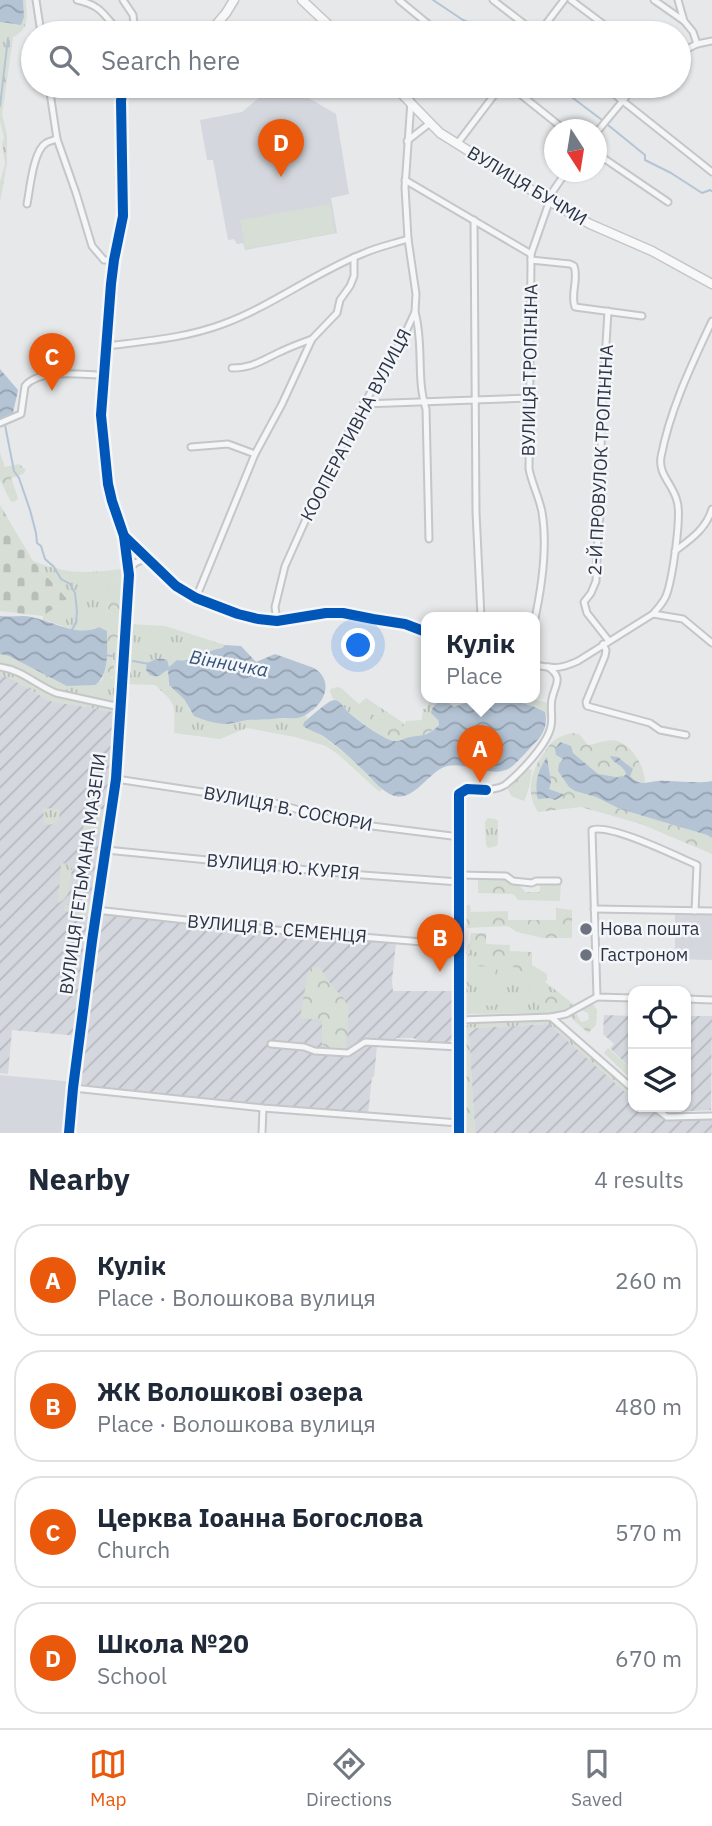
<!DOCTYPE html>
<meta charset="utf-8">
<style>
body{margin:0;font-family:"IBM Plex Sans",sans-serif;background:#f2f2f3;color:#1f2937}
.controls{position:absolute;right:21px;bottom:21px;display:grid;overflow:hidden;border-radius:14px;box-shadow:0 2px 5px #0004}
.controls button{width:63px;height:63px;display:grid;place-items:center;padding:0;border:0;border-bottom:2px solid #e0e1e3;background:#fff;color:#1f2937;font:35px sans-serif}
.compass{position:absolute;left:544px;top:119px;width:63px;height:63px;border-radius:50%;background:#fff;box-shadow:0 2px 5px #0004;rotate:168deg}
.you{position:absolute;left:359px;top:646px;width:24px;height:24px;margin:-18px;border:5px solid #fff;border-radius:50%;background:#1a73e8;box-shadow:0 0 0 10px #1a73e833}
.badge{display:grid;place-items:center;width:46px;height:46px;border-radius:50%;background:#ea580c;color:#fff;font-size:23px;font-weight:700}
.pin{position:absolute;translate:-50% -58px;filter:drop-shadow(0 2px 4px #0008)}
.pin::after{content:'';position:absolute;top:37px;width:24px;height:21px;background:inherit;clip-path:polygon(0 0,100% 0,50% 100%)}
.popup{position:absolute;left:421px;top:612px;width:119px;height:91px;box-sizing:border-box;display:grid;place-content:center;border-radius:14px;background:#fff;filter:drop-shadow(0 2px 5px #0005);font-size:23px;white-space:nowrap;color:#747a83}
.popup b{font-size:26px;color:#1f2937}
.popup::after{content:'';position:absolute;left:50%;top:100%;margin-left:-14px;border:14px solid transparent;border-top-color:#fff}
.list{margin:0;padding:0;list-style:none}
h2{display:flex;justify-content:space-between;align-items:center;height:91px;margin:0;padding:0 28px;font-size:30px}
h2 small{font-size:23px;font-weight:400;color:#747a83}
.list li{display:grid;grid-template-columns:46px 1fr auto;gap:21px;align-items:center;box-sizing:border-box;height:112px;margin:0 14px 14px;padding:0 14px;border:2px solid #e0e1e3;border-radius:28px}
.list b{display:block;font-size:26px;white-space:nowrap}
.list p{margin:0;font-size:23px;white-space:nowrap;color:#747a83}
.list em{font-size:23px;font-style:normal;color:#747a83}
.icon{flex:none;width:38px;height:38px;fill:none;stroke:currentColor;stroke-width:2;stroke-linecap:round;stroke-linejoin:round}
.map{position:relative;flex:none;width:712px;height:1133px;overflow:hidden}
.search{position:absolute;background:#fff;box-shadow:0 2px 5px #0004;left:21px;right:21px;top:21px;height:77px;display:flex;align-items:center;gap:18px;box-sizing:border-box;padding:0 24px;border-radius:38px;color:#747a83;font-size:26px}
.sheet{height:595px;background:#fff}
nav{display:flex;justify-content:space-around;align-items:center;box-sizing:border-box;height:98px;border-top:2px solid #e0e1e3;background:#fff;font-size:19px;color:#747a83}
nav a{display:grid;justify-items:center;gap:4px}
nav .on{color:#ea580c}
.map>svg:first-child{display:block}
.built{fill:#d4d7dd}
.industrial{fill:url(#industrial-furrows)}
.grass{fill:url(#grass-tufts)}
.forest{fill:url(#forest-crowns)}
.cemetery{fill:url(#cemetery-stones)}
.pitch{fill:#d6ded6}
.water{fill:url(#water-waves)}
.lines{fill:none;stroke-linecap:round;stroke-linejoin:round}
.stream{stroke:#b4c4d5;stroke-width:2}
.street-casing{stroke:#c4c6c8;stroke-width:9}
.secondary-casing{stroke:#c4c6c8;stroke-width:11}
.street{stroke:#f5f6f7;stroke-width:5}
.secondary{stroke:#f8f8f8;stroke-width:8}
.cycleway-casing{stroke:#f4f6f9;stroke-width:15}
.cycleway{stroke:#0057b8;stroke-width:10}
.poi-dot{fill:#6c737f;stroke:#f4f6f9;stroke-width:2.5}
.labels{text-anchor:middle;stroke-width:5;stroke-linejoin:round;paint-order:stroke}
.street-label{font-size:18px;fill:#2b3445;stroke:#f4f6f9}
.poi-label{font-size:18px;fill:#2b3445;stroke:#f4f6f9;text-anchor:start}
.water-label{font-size:19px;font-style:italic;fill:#34527a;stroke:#f4f6f9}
</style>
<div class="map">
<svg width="712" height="1133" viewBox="0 0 712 1133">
<defs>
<pattern id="industrial-furrows" width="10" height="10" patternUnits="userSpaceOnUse" patternTransform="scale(1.75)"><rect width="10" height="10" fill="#d4d7dd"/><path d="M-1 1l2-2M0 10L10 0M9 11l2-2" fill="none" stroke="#b6b9bf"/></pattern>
<pattern id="grass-tufts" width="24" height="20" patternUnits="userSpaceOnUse" patternTransform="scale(1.75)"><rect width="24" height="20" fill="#d6ded6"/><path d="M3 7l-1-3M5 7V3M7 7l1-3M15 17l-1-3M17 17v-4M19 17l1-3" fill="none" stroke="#b8bfb9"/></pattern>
<pattern id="forest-crowns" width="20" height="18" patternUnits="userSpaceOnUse" patternTransform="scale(1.75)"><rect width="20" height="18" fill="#d6ded6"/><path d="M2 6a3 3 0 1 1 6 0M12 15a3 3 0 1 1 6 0" fill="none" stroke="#b8bfb9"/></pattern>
<pattern id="cemetery-stones" width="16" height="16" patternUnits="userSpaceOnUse" patternTransform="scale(1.75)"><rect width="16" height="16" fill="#d6ded6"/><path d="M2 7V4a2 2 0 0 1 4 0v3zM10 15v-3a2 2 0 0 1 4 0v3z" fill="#b8bfb9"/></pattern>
<pattern id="water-waves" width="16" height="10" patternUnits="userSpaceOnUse" patternTransform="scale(1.75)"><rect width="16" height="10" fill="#b4c4d5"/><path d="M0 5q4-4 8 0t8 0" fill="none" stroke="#93a0af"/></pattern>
</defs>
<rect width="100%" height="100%" fill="#e6e8ea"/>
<g class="built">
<polygon points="295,90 336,114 349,194 331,198 337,233 245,250 243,243 237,244 234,239 228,240 213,160 207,160 200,120 242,112 261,96"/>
<polygon points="675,911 712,911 712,960 675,959"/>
<polygon points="0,1075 74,1082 69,1133 0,1133"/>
</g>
<g class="industrial">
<polygon points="0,675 8,677 50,701 115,712 111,779 93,934 99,913 396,942 392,981 393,991 454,991 454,1038 448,1043 423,1042 413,1038 396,1038 395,1047 377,1046 374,1077 372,1077 368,1114 263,1107 73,1088 79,1036 12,1030 8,1074 0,1073"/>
<polygon points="604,1015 633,1016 633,1071 610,1048 614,1044 603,1034"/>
<polygon points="686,1016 712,1016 711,1110 672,1112 672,1107 686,1107"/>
<polygon points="551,1017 633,1089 633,1107 654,1107 663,1115 712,1116 712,1133 475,1133 469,1033 476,1028 548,1024"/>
</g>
<g class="grass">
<path d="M 23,0 L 26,0 C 26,17 31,28 13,37 L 2,115 L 7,135 L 7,163 L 0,202 L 0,182 L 5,164 L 2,144 L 4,138 L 0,121 L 0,22 L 10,24 L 24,17 Z"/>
<path d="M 33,561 C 69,575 86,573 123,569 L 123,583 L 114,580 L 105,618 L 107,631 L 99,627 C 80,637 62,624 43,620 L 43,616 L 67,599 Z"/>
<path d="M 130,624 L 165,626 L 225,645 L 222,648 C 208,650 193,663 179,660 L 169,671 L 168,684 L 184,699 L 190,711 L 198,718 L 202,719 L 228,724 L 246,720 L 296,718 L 305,715 L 308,719 L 304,722 L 348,756 L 382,789 L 380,792 L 375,788 L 339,755 L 326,746 L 295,737 L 247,728 L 220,739 L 174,733 C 175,704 177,705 155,685 L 125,684 Z"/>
<path d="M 119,647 L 115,712 L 50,701 L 8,677 L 0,675 L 0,654 L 9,656 L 62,683 L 101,681 L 103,678 L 112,678 C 119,668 111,662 112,653 Z"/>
<polygon points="337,687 341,688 359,704 366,698 405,724 406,721 422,720 423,709 427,709 431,697 480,697 454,707 444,699 432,706 438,720 432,731 404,740 371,729 347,711 339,701 333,699 330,691 331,689"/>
<path d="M 501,697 L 524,697 L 548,703 L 551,701 L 552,719 L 547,719 L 545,712 C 532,704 516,702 501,697 Z"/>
<path d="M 528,769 L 532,770 C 530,781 529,791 524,801 L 511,796 L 508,789 L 515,780 Z"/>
<polygon points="86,807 105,810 103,832 83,830"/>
<polygon points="43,808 60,809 59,818 56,823 49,825 44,822"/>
<polygon points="488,818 495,819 498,821 498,842 497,846 488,848 486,845 485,822"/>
<path d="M 84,850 L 94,851 L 94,855 L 87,854 L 83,856 L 83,871 L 95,873 L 95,874 L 77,872 L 75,887 L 76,900 L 79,902 L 85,900 C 92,906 93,909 92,918 L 72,915 L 71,912 L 64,911 L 64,906 L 69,904 L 70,902 L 77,856 Z"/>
<path d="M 61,863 L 69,864 L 72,869 C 70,881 72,898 58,903 Z"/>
<polygon points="462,946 488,947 511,955 577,1007 562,1013 465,1014 462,1006"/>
<polygon points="551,1017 633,1089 633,1099 548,1024 476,1028 470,1031 464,1029 469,1022"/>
<polygon points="608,1048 633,1071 633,1081 604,1053"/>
</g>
<g class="forest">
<polygon points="0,453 5,467 19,464 26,470 23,474 11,478 18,498 16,501 11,502 0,480"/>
<path d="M 114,580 L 123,583 L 119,647 L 112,653 C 111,660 115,666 115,674 L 109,679 L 103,678 L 106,655 L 105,618 L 109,604 L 108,584 Z"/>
<path d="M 368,712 L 398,729 L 406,724 L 406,721 L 422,721 L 423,712 C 431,713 437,716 439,725 C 427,736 423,735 409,738 C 402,739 406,740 398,741 C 384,742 370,727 359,720 L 360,713 Z"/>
<path d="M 572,733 L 579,734 L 588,745 C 597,744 607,738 617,741 C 633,746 645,767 645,783 L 631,779 L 627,763 L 617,757 L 611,756 C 614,764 624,765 627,774 L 622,778 L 598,775 L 573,753 L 561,756 L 564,759 L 558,771 L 569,787 L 575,791 L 596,797 L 620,809 L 707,835 L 712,838 L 712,854 L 641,824 L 581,807 L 538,812 C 526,794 530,774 541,757 C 546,751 549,744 556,739 C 561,736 566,735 572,733 Z"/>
<path d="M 478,877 C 497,878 513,875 525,892 L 540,892 L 540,882 L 561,882 L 560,901 L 518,900 L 513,894 L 478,893 Z"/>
<polygon points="465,905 470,905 471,912 508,911 508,920 556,920 556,908 572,910 572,938 543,938 517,932 508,926 465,928"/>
<path d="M 471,933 L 486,933 L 486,944 L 510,945 L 510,951 L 532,952 L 532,965 L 547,974 L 547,980 L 544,983 C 532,979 525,973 514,967 C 499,959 484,952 467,949 L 468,944 L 470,943 Z"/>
<polygon points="464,953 499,964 519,977 517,980 496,969 496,967 473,966 469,974 470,986 463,988"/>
<path d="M 318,967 C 326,974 327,979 333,987 C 339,994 345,998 349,1006 L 346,1049 L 328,1048 L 322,1044 L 322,1020 L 300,1018 L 308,972 L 311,968 Z"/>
<path d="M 530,986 L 540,994 L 545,988 L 563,1002 L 561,1013 L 542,1013 C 537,1003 537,996 526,990 Z"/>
<polygon points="592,1003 597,1010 596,1025 588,1033 569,1016 576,1013 581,1022 586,1021 589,1019 588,1013 581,1010"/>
<polygon points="464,1029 470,1031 469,1033 475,1133 459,1133 459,1034"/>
</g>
<polygon class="cemetery" points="0,505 33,561 67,599 43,616 0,611"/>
<g class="pitch">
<polygon points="330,204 335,233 245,249 240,220"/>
<polygon points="474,967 496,967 495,980 473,980"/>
<polygon points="471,992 495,993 494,1006 471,1005"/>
</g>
<g class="water">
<polygon points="0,0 23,0 24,17 21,25 0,22"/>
<polygon points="0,369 18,390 13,413 0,420"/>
<path d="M 0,616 C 8,617 15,616 23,616 C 47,617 76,639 99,627 L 107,631 C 107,648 110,675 95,685 L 67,686 L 9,656 L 0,654 Z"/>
<path d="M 225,645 L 241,646 L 256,662 L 275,654 L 314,668 C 337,683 322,708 301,717 C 296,719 291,718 285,718 C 272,719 260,720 247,720 C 240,721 233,724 226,724 C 216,724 203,720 194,716 L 184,699 L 169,685 L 168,670 C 160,673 161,679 150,675 L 146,670 L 147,663 C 154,660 160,657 167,660 L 169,667 L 177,660 C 193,663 206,650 222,648 Z"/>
<path d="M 480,697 C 500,697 528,702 545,712 C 548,726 543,735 533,745 C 526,752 518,762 510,768 C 491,780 462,758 442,768 C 426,776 412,803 392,795 C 382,791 374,781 367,774 C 355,763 344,751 331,742 C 327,739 321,734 317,733 C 311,730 309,730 303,726 L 304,722 C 311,717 329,699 335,700 C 341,701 343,707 347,711 C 356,719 382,739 394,741 C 400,742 404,738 410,737 C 424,735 428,736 439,725 L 438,720 L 431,713 C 433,705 437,702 444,699 L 454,707 Z"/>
<path d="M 560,742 L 571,746 L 573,753 L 598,774 L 622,778 L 626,774 C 624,765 613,764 610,756 L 618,757 L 633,769 L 630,776 C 633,780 638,783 645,783 C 652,782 659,780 667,781 C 683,781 696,784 712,781 L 712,838 L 707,835 L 620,809 L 596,797 L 575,791 L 569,787 L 558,771 L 559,764 L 563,759 L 556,755 L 555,749 Z"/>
<path d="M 547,757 L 551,783 L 549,789 L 565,795 L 555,800 L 550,798 L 538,799 C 534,783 538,770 547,757 Z"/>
</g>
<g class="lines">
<g class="stream">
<polyline points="433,0 463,20 477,26 484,33"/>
<polyline points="557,86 602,120"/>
<polyline points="0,106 8,38"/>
<polyline points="608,125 645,155 645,160 671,173 702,193 710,190 712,191"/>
<polyline points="5,425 14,471 19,478 30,510 36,533 37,543 41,546 45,559 54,567 61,579 70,584 75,593 77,611 76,622 71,632"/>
<polyline points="104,655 112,656"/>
<polyline points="133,661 149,664"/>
</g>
<defs>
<g id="street">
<polyline points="36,0 41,33"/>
<path d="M 77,0 C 101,5 104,15 120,33"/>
<polyline points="123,0 133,15 135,33"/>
<polyline points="399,0 439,33"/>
<polyline points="493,0 536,33"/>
<polyline points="571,0 615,33"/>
<polyline points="654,0 684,21"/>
<polyline points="678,0 684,21 693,32 697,44 679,53"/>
<polyline points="539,33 564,0"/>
<polyline points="697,44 712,41"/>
<polyline points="49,86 57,139 76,193 92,246 104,260 114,260"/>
<polyline points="510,86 565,130"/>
<polyline points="604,86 712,172"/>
<polyline points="596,133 635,86"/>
<polyline points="407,141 430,123"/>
<polyline points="457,144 501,86"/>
<polyline points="596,153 668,202"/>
<polyline points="405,180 531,254"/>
<path d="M 27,204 C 30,189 33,151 46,143 C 49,141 54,140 57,139"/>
<polyline points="474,220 476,512 481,617"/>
<path d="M 531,260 L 570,264 L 574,266 C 579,279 570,294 575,307 L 642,316"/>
<polyline points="608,311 601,427 602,498 598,534 596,581 591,593 584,602 587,613 609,641"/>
<path d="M 415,312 C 424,344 416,379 426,409 L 429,539"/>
<path d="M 107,346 C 146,341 186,338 223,324 C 272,306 314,273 362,254 C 377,247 393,244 408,239"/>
<path d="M 232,368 C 253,368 262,360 280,352 C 290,347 301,343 312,339"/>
<polyline points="363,404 530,398"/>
<path d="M 0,423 L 21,414 L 25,386 C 40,368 82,375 103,375"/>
<polyline points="191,447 228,444 255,454"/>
<path d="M 124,536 C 141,552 157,570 175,584 C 195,602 247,620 274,620 C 292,621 309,614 327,613 C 343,611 358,617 374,620 C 394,623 408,623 426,632"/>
<path d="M 675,551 C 691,539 706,529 712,509"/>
<path d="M 130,570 C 134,561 141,559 150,561"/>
<polyline points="196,598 255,454 282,404 312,339 337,313 340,300 350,286 354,276 354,257"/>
<path d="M 653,614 C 658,608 663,603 666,596 C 672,581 682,516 677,501 C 673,484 658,475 661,457 C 670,409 692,364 712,321"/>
<polyline points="277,621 275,607 285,566 324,479 362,407 403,338 415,312 416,294 408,239 405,187 411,101"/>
<path d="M 534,623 C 542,587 548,548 542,512 C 539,497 532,484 529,469 L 531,260 L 531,254 L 553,191 L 566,172"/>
<polyline points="603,644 606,650 605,656 586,702 587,706 650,723 660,730 686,735"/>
<path d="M 534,665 C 555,668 558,670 578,661 L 653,614 L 683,619 L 712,643"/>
<path d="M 0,667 C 22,670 36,685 56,693 L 120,707"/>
<polyline points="116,779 275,803 340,822 460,837"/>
<polyline points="106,850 349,874 459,882"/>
<polyline points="459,875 506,876 513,881 532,883 536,881 558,881"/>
<polyline points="594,909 712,911"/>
<polyline points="96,910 277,930 459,945"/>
<path d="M 633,998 L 597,997 L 592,830 C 610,823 678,857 697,865 L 695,911"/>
<polyline points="686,999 712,1000"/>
<polyline points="551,1017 566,1014 597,997"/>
<polyline points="459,1020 551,1017 633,1089"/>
<polyline points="271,1044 304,1047 315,1051 348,1053 365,1042 459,1047"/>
<polyline points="73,1088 263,1108 459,1123"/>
<polyline points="654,1107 667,1117 712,1116"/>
<polyline points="262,1133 263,1108"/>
<path d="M 459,1133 L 459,794 C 471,783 489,795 505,785 C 519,774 548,744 551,726 C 553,717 550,708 552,699 C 555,684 564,678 548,667"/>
</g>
<g id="secondary">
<polyline points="302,0 337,33"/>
<polyline points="209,33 226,13 234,0"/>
<polyline points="394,86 440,133 549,201 590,224 652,251 712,284"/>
<polyline points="69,1133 73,1088 92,941 116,779 129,575 124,536 112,501 108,484 101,415 111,284 114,260 123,216 121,101 123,86"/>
</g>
</defs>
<use href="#street" class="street-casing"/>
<use href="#secondary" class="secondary-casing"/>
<use href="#street" class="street"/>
<use href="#secondary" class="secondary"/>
<defs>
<g id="cycleway">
<polyline points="123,86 121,101 123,216 114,260 111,284 101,415 108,484 112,501 124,536 176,586 196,598 238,614 258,619 277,621 326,613 343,613 373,619 405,624 426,632"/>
<polyline points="69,1133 73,1088 92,941 116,779 129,575 124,536"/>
<polyline points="459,1133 459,794 467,789 486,790"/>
</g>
</defs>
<use href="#cycleway" class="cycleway-casing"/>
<use href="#cycleway" class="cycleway"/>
</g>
<g class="poi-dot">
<circle cx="586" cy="929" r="7"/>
<circle cx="586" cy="955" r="7"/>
</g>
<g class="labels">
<g class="street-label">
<text transform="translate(527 186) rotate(31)" y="6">ВУЛИЦЯ БУЧМИ</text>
<text transform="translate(530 370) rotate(-89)" y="6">ВУЛИЦЯ ТРОПІНІНА</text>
<text transform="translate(356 425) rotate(-62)" y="6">КООПЕРАТИВНА ВУЛИЦЯ</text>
<text transform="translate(601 460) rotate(-87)" y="6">2-Й ПРОВУЛОК ТРОПІНІНА</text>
<text transform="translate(288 809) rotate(11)" y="6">ВУЛИЦЯ В. СОСЮРИ</text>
<text transform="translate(283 867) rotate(5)" y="6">ВУЛИЦЯ Ю. КУРІЯ</text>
<text transform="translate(83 874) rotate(-82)" y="6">ВУЛИЦЯ ГЕТЬМАНА МАЗЕПИ</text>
<text transform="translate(277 929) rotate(5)" y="6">ВУЛИЦЯ В. СЕМЕНЦЯ</text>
</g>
<g class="poi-label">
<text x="600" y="935">Нова пошта</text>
<text x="600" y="961">Гастроном</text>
</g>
<g class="water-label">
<text transform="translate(229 663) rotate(10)" y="7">Вінничка</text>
</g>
</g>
</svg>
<div class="controls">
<button><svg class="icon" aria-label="locate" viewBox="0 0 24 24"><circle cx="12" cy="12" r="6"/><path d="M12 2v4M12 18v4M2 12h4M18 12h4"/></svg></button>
<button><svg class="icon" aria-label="layers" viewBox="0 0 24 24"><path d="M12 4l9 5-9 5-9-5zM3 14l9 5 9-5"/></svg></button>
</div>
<svg class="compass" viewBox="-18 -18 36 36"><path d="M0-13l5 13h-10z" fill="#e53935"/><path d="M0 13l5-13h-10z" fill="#747a83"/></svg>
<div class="you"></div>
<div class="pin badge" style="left:480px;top:783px">A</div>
<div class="popup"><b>Кулік</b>Place</div>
<div class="pin badge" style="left:440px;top:972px">B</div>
<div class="pin badge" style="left:52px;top:391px">C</div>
<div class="pin badge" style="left:281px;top:177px">D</div>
<div class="search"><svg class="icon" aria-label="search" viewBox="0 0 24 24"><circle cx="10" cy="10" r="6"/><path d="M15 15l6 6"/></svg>Search here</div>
</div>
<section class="sheet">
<h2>Nearby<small>4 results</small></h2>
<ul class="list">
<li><span class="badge">A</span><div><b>Кулік</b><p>Place · Волошкова вулиця</p></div><em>260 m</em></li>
<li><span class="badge">B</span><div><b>ЖК Волошкові озера</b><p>Place · Волошкова вулиця</p></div><em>480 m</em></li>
<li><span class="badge">C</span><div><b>Церква Іоанна Богослова</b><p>Church</p></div><em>570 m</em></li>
<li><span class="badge">D</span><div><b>Школа №20</b><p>School</p></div><em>670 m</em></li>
</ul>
</section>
<nav>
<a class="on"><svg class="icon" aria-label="map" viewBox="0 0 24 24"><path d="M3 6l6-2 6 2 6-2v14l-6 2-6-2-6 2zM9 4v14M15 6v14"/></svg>Map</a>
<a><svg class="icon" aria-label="directions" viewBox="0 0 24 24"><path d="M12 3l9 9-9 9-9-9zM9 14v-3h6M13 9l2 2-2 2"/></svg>Directions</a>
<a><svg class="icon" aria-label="saved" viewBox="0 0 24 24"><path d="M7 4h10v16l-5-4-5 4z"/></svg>Saved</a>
</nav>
